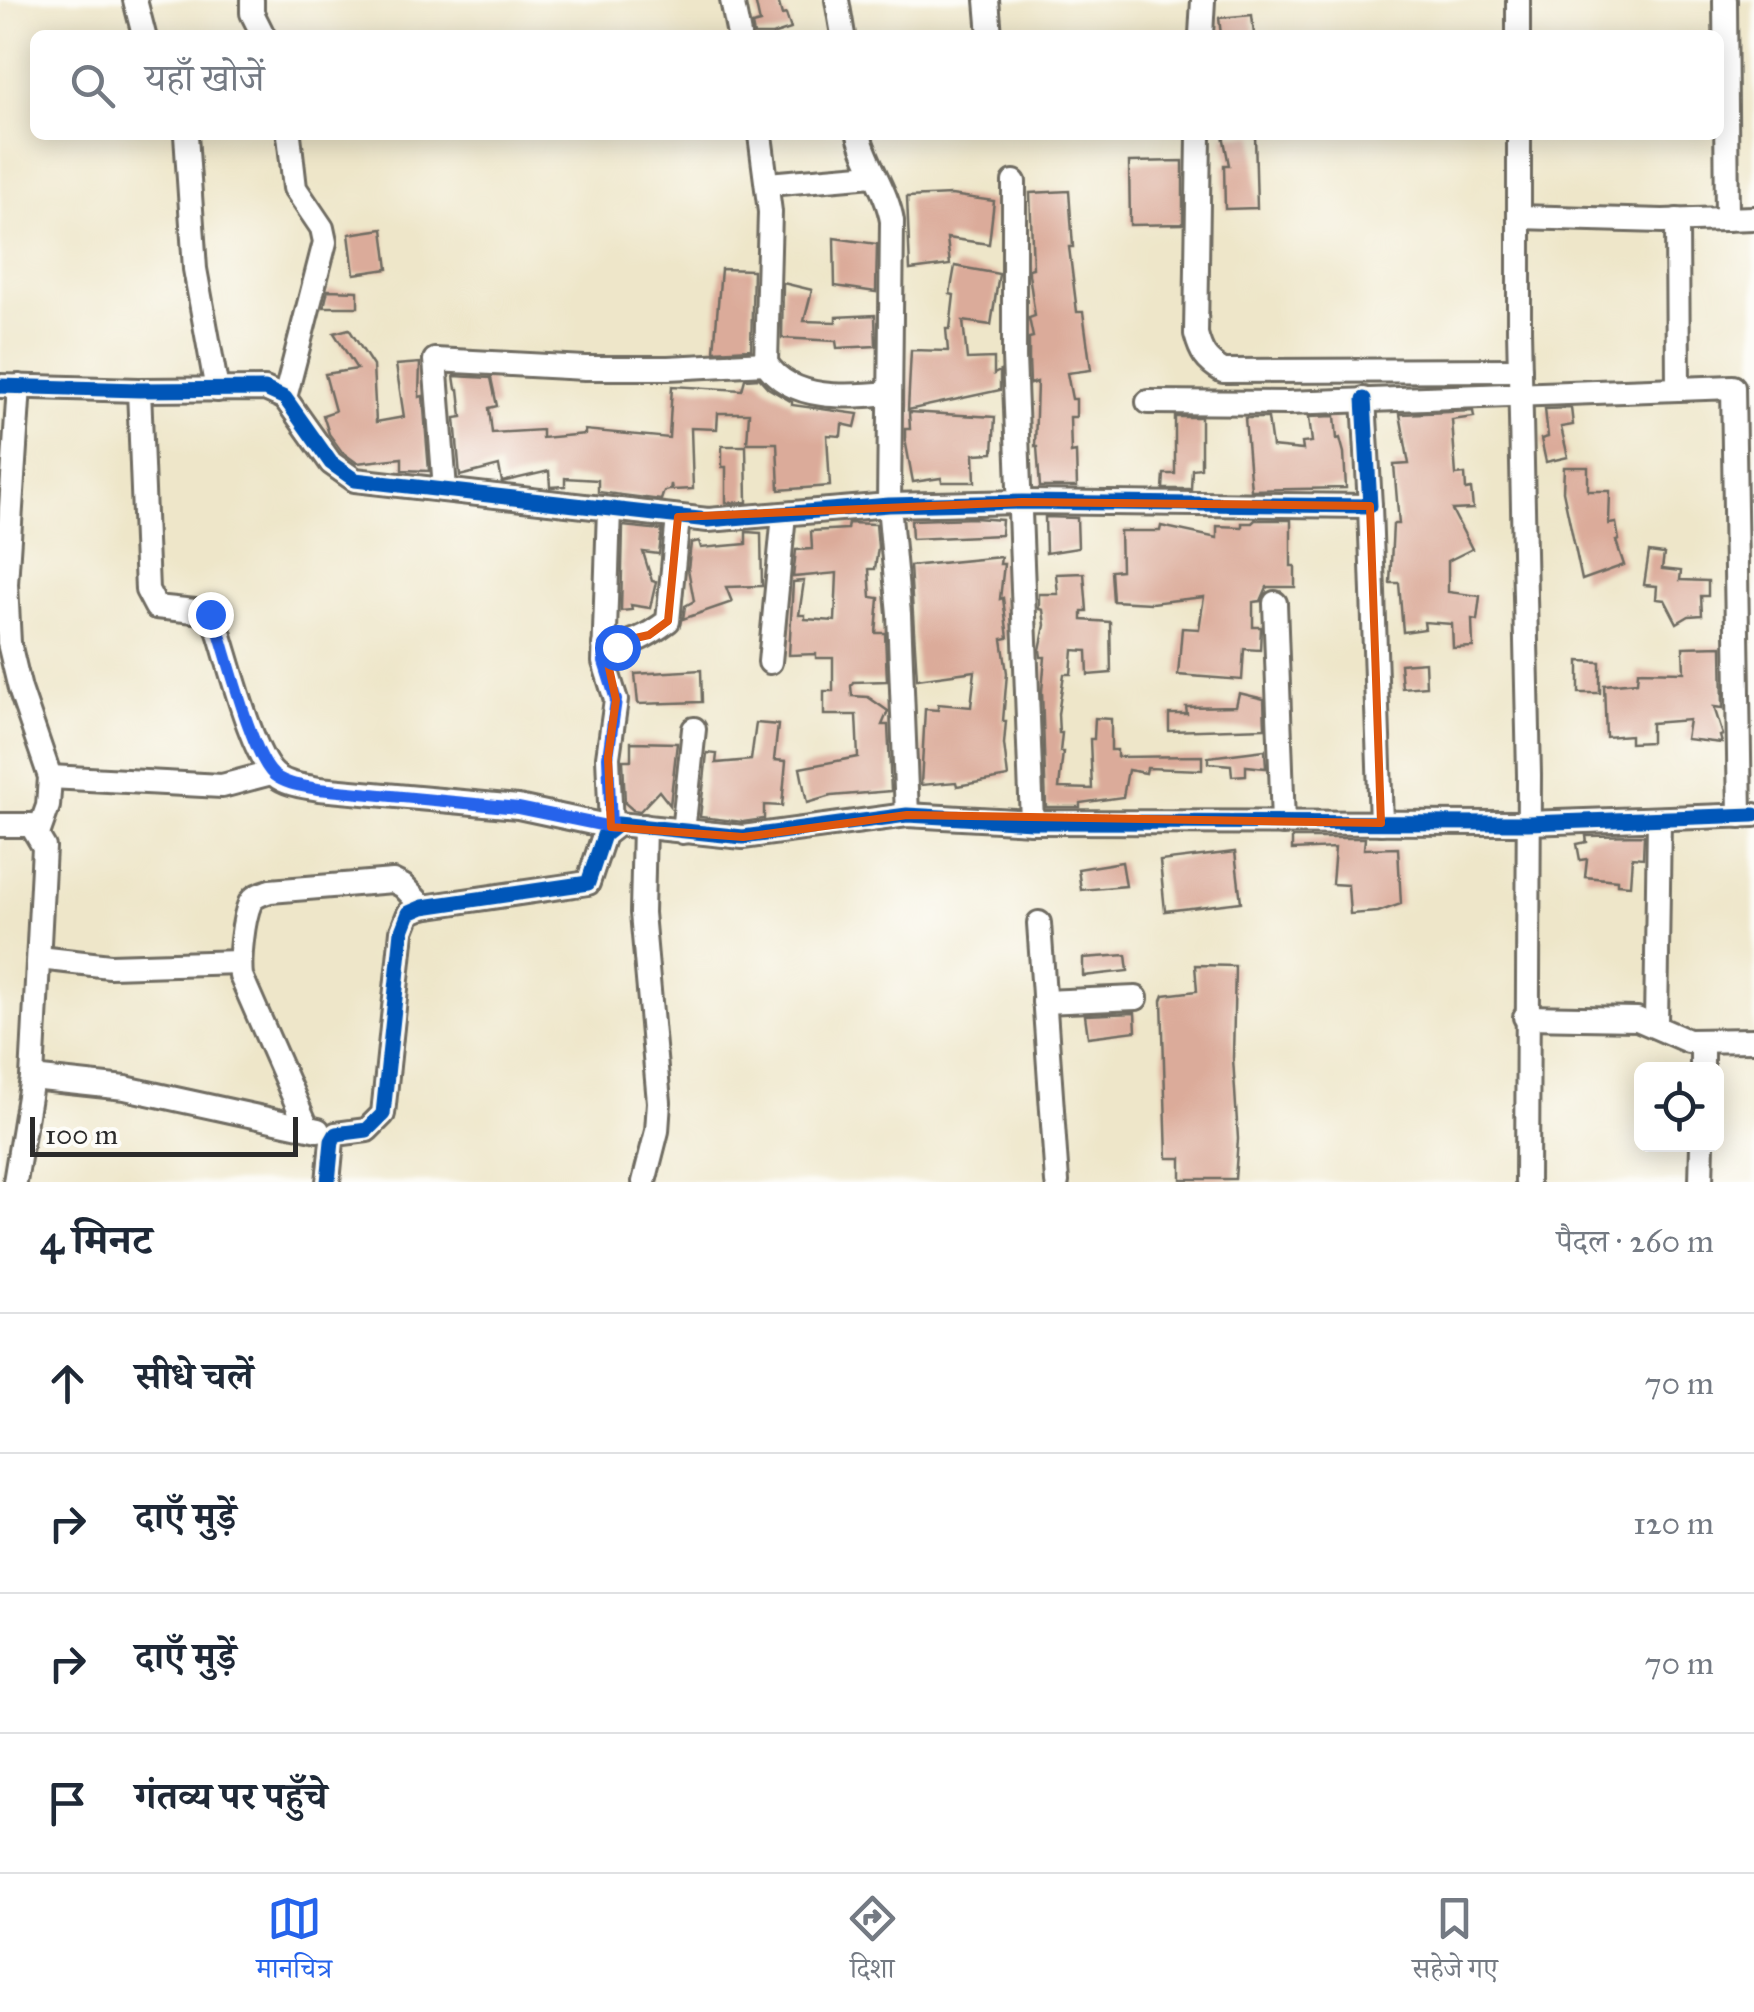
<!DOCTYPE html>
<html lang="hi">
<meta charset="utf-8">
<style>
body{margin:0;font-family:"IM FELL Great Primer","Noto Serif Devanagari",serif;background:#f6f6f7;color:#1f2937}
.controls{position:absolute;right:30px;bottom:30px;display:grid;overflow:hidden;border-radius:15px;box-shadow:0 5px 25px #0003}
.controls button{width:90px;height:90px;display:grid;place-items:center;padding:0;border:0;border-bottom:2px solid #e0e1e3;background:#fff;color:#1f2937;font:50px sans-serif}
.scale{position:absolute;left:30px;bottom:25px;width:268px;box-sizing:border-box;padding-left:10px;border:5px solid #2b2b2b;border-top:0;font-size:28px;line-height:35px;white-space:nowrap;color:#2b2b2b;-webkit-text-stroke:8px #fdfcf7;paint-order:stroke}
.stop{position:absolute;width:30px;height:30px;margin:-22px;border:8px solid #2563eb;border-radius:50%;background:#fff}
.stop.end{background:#2563eb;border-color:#fff;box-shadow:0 2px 10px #0008}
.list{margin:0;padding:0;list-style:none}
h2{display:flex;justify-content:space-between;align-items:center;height:130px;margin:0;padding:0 40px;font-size:42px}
h2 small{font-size:32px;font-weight:400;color:#747a83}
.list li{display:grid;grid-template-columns:65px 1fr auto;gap:30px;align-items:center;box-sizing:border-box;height:140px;padding:0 40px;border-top:2px solid #e0e1e3}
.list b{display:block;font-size:38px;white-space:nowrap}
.list em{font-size:32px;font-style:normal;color:#747a83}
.icon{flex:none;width:55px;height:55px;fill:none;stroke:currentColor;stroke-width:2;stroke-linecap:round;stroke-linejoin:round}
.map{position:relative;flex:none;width:1754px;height:1182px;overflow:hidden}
.search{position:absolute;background:#fff;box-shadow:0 5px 25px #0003;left:30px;right:30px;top:30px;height:110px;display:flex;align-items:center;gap:25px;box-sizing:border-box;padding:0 35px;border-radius:15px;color:#747a83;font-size:38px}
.sheet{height:690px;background:#fff}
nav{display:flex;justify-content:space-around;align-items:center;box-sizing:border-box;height:140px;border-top:2px solid #e0e1e3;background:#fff;font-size:28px;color:#747a83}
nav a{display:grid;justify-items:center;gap:5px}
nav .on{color:#2563eb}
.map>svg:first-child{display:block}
.building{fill:#dbab9a}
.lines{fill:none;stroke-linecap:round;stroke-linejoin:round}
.minor-casing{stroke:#6f6c62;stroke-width:28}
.minor{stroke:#fff;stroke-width:22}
.cycleway-casing{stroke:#fdfcf7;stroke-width:21}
.cycleway{stroke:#0057b8;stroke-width:15}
.route{stroke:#2563eb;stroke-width:12}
.marked{fill:none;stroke:#df570e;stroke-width:8;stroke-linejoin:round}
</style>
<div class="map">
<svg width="1754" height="1182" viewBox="0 0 1754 1182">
<rect width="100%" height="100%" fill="#fdfcf7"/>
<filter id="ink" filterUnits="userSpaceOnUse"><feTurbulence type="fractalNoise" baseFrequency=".01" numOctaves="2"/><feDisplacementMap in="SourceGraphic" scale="20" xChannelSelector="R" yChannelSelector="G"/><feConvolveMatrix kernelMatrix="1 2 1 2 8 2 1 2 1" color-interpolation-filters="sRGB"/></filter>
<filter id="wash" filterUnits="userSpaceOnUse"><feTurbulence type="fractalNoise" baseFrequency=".0048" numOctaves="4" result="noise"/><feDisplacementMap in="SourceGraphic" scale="40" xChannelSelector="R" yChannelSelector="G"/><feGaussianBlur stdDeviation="2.25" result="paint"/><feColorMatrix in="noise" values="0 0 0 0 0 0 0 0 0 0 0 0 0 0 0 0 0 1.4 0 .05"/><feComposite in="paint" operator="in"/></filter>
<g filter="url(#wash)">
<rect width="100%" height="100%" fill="#eee6c9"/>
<g id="blocks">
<g class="building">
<polygon points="755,0 778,0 782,15 786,14 791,29 772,35 754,35 752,25 760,23"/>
<polygon points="1252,15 1254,35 1221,35 1219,18"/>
<polygon points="1223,135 1255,135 1257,208 1225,209 1224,165 1229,165"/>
<polygon points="1183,161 1183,224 1130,225 1129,162"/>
<polygon points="1069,191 1073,247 1069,247 1077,312 1083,312 1091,370 1067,373 1072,399 1076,399 1076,417 1070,417 1071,453 1076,452 1077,487 1040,487 1037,447 1035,447 1037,382 1030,384 1029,359 1029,338 1033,337 1029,318 1035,316 1029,274 1029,269 1033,268 1030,193"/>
<polygon points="951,195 994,201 989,244 947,238 950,265 910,270 907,197"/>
<polygon points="383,229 388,269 354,274 349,234"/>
<polygon points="834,238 877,244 876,292 835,286"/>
<polygon points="955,266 999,274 991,325 963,321 967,359 994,358 994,374 1000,371 1000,390 908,410 911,350 948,351 946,329 950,329 954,295 950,294"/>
<polygon points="721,269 753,270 751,349 714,351"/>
<polygon points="783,283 812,290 804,321 836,322 836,317 875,315 876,346 837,348 836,341 782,338"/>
<polygon points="328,290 358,291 358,307 324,307"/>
<polygon points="349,329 373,366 376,422 404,417 396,365 420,363 419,397 423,396 429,471 402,470 402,458 357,463 342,452 329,434 323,415 335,411 325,374 357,369 334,333"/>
<polygon points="454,376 491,378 497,406 489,408 492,433 542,430 542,438 585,434 585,430 669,438 672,386 742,390 745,379 759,378 768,388 792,402 792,405 858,414 855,427 842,424 841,436 827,435 830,486 779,490 777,443 747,443 749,413 718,413 717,429 691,428 693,489 672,490 671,484 670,490 664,491 661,500 598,492 598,480 565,478 565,486 550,487 549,471 502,482 499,466 460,476 455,418 462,417 459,389 456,389"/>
<polygon points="1571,408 1573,425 1561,427 1568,457 1546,462 1541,439 1548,437 1545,409"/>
<polygon points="1473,411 1474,417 1452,420 1456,475 1465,474 1466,490 1471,489 1473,509 1452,510 1472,549 1448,561 1448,592 1480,596 1477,620 1472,619 1473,647 1453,648 1452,624 1424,622 1425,629 1403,632 1399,583 1390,583 1393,524 1399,524 1394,465 1409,464 1400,414"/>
<polygon points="909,412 995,417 993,453 974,454 975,482 942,482 941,478 913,482 905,439 905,429 910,429"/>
<polygon points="1335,416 1337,439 1340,438 1344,453 1346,488 1251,490 1245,418 1268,418 1272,447 1303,450 1302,443 1312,442 1309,417"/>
<polygon points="1175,417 1201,417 1201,468 1192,469 1191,489 1163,489 1164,474 1175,474"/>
<polygon points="722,446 746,446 747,502 726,503 726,467 722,467"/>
<polygon points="1564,467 1588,467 1588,491 1610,491 1609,524 1616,523 1619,540 1616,541 1624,565 1582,580 1563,491"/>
<polygon points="1045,517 1077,518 1078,548 1046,553"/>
<polygon points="975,518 1002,520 1001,535 912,539 911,520"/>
<polygon points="1255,520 1291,520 1291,566 1295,566 1295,587 1267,587 1261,601 1253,602 1253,627 1261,627 1260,650 1244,649 1242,680 1178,675 1182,628 1199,629 1204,597 1151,603 1113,601 1111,571 1121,570 1120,531 1160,531 1161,526 1217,538 1217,526 1242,527 1242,523 1252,523"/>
<polygon points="848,523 876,524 878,547 875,569 869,569 871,597 879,598 876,633 885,633 887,681 853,682 851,686 852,696 868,697 888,711 882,725 888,725 891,791 831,796 807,803 800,768 858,757 856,715 824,715 824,691 833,691 833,658 816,658 816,654 789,655 793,582 804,581 799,615 805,615 805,619 835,621 837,573 793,577 796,550 812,549 811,531 847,529"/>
<polygon points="623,526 662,530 659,554 643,552 652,581 656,582 650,608 631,605 632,610 621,611"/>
<polygon points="746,532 761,533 762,586 726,587 732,602 683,619 685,606 694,601 688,569 691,543 699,541 701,548 746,544"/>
<polygon points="1649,552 1664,554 1662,569 1681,571 1680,580 1708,581 1708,596 1701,596 1702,615 1689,616 1677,623 1665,600 1656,599 1657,586 1644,585"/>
<polygon points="1001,557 1000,564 1004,564 1000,599 1003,598 1008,638 1002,639 1007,673 1003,721 1006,721 1004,744 1008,777 957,786 956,782 921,785 925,709 938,710 938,704 971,707 975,671 917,679 910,566"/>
<polygon points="1084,573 1087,611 1082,611 1082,620 1110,622 1111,673 1088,675 1087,651 1073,650 1071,674 1064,674 1058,714 1059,733 1062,733 1060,752 1063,752 1059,788 1092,789 1090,739 1094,739 1095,718 1111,719 1111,750 1117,750 1117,757 1202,756 1202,770 1147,768 1146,773 1128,770 1123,797 1080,803 1080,807 1046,807 1042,691 1045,657 1041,657 1040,650 1045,625 1043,610 1039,609 1039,594 1058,594 1056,574"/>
<polygon points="1722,646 1723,708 1714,707 1723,735 1720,736 1722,743 1686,739 1689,720 1651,723 1651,742 1630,743 1630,735 1606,737 1604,685 1637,682 1638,671 1684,672 1683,647"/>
<polygon points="1579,661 1600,662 1600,693 1579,693"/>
<polygon points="1425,662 1426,686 1402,688 1400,664"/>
<polygon points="701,670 702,702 638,704 635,674"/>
<polygon points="1239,693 1264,699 1265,728 1169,731 1169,714 1187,714 1186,707 1236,706"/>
<polygon points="756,723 778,725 774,760 786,761 782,806 764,805 764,819 743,822 700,817 707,753 717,754 716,763 751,760"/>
<polygon points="631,742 677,743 670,805 659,791 640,811 633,810 625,803 623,760 631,760"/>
<polygon points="1265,750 1266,768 1246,766 1246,775 1232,776 1231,765 1208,763 1208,757"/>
<polygon points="1644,835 1643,858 1632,857 1630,885 1617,884 1617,880 1585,877 1587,859 1580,860 1577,844 1587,842 1586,836"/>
<polygon points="1292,838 1365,838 1364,849 1398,848 1401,904 1378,912 1350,914 1348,885 1332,884 1335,848 1292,850"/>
<polygon points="1235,852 1241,902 1165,911 1160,861"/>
<polygon points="1122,862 1126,886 1081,890 1078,869"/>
<polygon points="1126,955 1128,971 1083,976 1083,958"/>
<polygon points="1195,965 1235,966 1233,1058 1238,1139 1235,1179 1181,1179 1181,1158 1167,1158 1162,1000 1164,995 1197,991"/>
<polygon points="1135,1013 1136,1031 1088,1037 1085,1015"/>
</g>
</g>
</g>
<g filter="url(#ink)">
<use href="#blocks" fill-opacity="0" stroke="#6f6c62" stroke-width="2.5"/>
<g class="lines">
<defs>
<g id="minor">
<polyline points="135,0 144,35"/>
<polyline points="252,0 252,13 263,35"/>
<polyline points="732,0 739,35"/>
<polyline points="837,0 843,35"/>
<polyline points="987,0 990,35"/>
<polyline points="1518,0 1518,35"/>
<polyline points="1725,0 1727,219"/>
<polyline points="1201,35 1203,0"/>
<polyline points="186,135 195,269 217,390"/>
<path d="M 760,135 L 770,212 L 766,363 C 791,402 850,397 890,393"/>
<path d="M 859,135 C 867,165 887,191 892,221 L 889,505 L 899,614 L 907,815"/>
<path d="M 1199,135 L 1196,334 C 1201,353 1206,361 1223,371 L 1520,370"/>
<polyline points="1519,135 1519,329 1529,775 1527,1182"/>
<polyline points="1014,182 1014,357 1032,822"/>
<polyline points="768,184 873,175"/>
<polyline points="1519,217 1663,221 1754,218"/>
<polyline points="1677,220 1678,389"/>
<polyline points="0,386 139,390 265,389 285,398 331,463 355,480 708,520 889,505 1022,502 1370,506 1364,399"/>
<polyline points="19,386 6,584 9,643 20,689 50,777 48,806 38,834"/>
<path d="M 139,390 L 147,590 L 156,607 L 205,612 L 216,623 C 227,655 252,756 275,775 C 287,785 304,786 319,789 L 518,807 L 611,827 L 608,757 L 616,700 L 604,662 L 609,509"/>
<polyline points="285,398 325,242 322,228 295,188 289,135"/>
<polyline points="1148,402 1287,403 1733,387 1740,816"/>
<polyline points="445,489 435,360 585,368 668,368 766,363"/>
<polyline points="1370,506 1381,823"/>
<polyline points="1275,603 1283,823"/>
<path d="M 604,645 C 628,648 649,635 668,621 L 678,517"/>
<polyline points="770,662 784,514"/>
<polyline points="50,777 222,786 271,773"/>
<polyline points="0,825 31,825 44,847 32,1078 15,1182"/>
<polyline points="683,832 694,729"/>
<polyline points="1039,923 1057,1182"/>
<polyline points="39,958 110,966 239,962"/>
<polyline points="1044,1002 1136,998"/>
<polyline points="1525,1017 1637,1019 1688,1041 1754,1040"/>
<polyline points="1656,1024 1659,819"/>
<polyline points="1702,1070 1702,1043"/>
<polyline points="32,1078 125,1088 318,1130"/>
<path d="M 307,1127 L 241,976 C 239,959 243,919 250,903 C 254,895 262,894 270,891 L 393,881 L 403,886 L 423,907"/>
<polyline points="328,1182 332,1141 336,1134 367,1130 383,1114 402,931 409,913 423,907 588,883 604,835 618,824 743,837 907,815 1032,822 1528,823 1754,815"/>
<polyline points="644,1182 657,1131 659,1102 642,913 644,826"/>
<polyline points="1701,1182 1702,1144"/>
</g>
</defs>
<use href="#minor" class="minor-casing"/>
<use href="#minor" class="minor"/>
<defs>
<g id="cycleway">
<polyline points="0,386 139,390 265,389 285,398 331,463 355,480 708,520 889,505 1022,502 1370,506 1364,399"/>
<polyline points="328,1182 332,1141 336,1134 367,1130 383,1114 402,931 409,913 423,907 588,883 604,835 618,824 743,837 907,815 1032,822 1528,823 1754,815"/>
</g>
</defs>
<use href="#cycleway" class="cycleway-casing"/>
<use href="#cycleway" class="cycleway"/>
</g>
</g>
<g class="lines" filter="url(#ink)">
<path class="route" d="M 210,614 L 216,622 C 227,655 252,756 274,775 C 287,785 303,786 318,789 L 518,808 L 611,827 L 608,757 L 616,700 L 604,662 L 604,645 L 617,647"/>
</g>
<path class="marked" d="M 1022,502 L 1370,506 L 1381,823 L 907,815 L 743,837 L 611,827 L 608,757 L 616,700 L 604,645 L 649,635 L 668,621 L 678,517 Z"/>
</svg>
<div class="controls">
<button><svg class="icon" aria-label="locate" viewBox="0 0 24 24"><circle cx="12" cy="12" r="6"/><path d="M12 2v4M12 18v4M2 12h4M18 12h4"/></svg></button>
</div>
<div class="scale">100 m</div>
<div class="stop" style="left:617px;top:647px"></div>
<div class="stop end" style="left:210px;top:614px"></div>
<div class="search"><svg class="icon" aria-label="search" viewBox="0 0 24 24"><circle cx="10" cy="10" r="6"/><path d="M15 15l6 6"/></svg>यहाँ खोजें</div>
</div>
<section class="sheet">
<h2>4 मिनट<small>पैदल · 260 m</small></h2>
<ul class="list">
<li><svg class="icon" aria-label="ahead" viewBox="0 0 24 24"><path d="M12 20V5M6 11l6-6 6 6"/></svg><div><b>सीधे चलें</b></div><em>70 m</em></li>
<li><svg class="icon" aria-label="right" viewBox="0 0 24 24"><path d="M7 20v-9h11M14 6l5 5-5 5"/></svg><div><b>दाएँ मुड़ें</b></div><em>120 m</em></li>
<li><svg class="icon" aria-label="right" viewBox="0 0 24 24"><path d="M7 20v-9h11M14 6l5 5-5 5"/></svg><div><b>दाएँ मुड़ें</b></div><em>70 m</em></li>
<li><svg class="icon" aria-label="arrive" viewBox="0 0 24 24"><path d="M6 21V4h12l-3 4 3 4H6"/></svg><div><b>गंतव्य पर पहुँचे</b></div></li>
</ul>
</section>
<nav>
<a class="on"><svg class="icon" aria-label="map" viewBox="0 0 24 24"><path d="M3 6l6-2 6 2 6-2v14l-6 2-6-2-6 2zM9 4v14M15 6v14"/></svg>मानचित्र</a>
<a><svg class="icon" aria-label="directions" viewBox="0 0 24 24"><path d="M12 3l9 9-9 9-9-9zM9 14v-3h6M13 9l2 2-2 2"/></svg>दिशा</a>
<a><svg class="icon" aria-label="saved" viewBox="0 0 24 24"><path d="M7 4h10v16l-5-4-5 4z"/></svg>सहेजे गए</a>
</nav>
